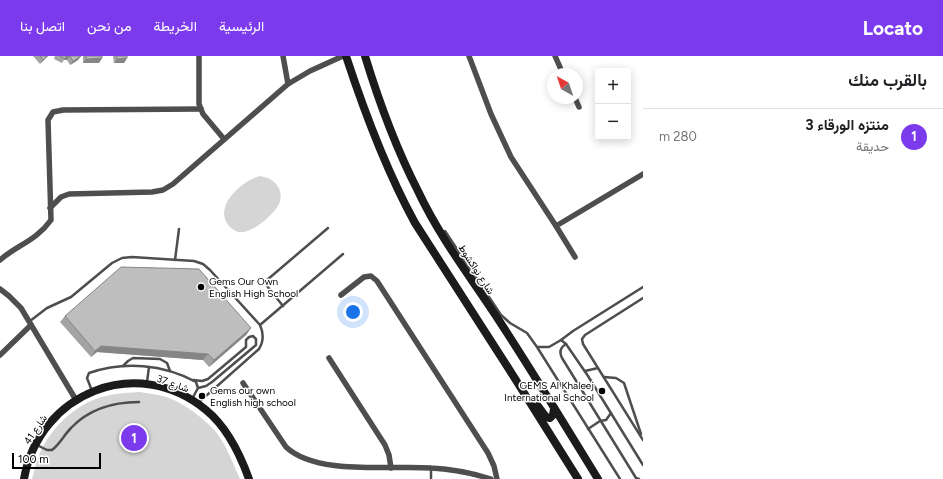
<!DOCTYPE html>
<html lang="ar">
<meta charset="utf-8">
<style>
body{margin:0;font-family:Figtree,Vazirmatn,sans-serif;background:#f2f2f2;color:#202124;direction:rtl}
.controls{position:absolute;right:12px;top:12px;display:grid;overflow:hidden;border-radius:4px;box-shadow:0 2px 10px #0003}
.controls button{width:36px;height:36px;display:grid;place-items:center;padding:0;border:0;border-bottom:1px solid #e0e0e0;background:#fff;color:#202124;font:20px sans-serif}
.compass{position:absolute;left:547px;top:12px;width:36px;height:36px;border-radius:50%;background:#fff;box-shadow:0 2px 10px #0003;rotate:320deg}
.scale{position:absolute;left:12px;bottom:10px;width:89px;box-sizing:border-box;padding-left:4px;border:2px solid #000;border-top:0;font-size:11px;line-height:14px;white-space:nowrap;color:#000;-webkit-text-stroke:3px #fff;paint-order:stroke}
.you{position:absolute;left:353px;top:256px;width:14px;height:14px;margin:-10px;border:3px solid #fff;border-radius:50%;background:#1a73e8;box-shadow:0 0 0 6px #1a73e833}
.badge{display:grid;place-items:center;width:26px;height:26px;border-radius:50%;background:#7c3aed;color:#fff;font-size:13px;font-weight:700}
.pin{position:absolute;translate:-50% -50%;border:2px solid #fff;box-shadow:0 1px 4px #0006}
.list{margin:0;padding:0;list-style:none}
h2{display:flex;justify-content:space-between;align-items:center;height:52px;margin:0;padding:0 16px;font-size:17px}
h2 small{font-size:13px;font-weight:400;color:#757577}
.list li{display:grid;grid-template-columns:26px 1fr auto;gap:12px;align-items:center;box-sizing:border-box;height:56px;padding:0 16px;border-top:1px solid #e0e0e0}
.list b{display:block;font-size:15px;white-space:nowrap}
.list p{margin:0;font-size:13px;white-space:nowrap;color:#757577}
.list em{font-size:13px;font-style:normal;color:#757577}
.map{position:relative;flex:none;width:643px;height:423px;overflow:hidden;direction:ltr}
header{display:flex;align-items:center;gap:24px;box-sizing:border-box;height:56px;padding:0 20px;background:#7c3aed;color:#fff}
header strong{font-size:19px}
nav{display:flex;gap:22px;margin-inline-start:auto;font-size:14px}
main{display:flex}
aside{flex:1;background:#fff}
.map>svg:first-child{display:block}
.green{fill:#d5d5d5}
.lines{fill:none;stroke-linecap:round;stroke-linejoin:round}
.lane{stroke:#4e4e4e;stroke-width:2.5}
.street{stroke:#4e4e4e;stroke-width:5.5}
.secondary{stroke:#1b1b1b;stroke-width:8}
.wall{fill:#a3a3a3}
.shaded-wall{fill:#858585}
.building{fill:#bebebe;stroke:#858585}
.poi-dot{fill:#000;stroke:#fff;stroke-width:1.5}
.labels{text-anchor:middle;stroke-width:3;stroke-linejoin:round;paint-order:stroke}
.street-label{font-size:10px;fill:#000;stroke:#fff}
.poi-label{font-size:10px;fill:#000;stroke:#fff;text-anchor:start}
</style>
<header>
<strong>Locato</strong>
<nav><a>الرئيسية</a><a>الخريطة</a><a>من نحن</a><a>اتصل بنا</a></nav>
</header>
<main>
<aside>
<h2>بالقرب منك<small></small></h2>
<ul class="list">
<li><span class="badge">1</span><div><b>منتزه الورقاء 3</b><p>حديقة</p></div><em>280 m</em></li>
</ul>
</aside>
<div class="map">
<svg width="643" height="423" viewBox="0 0 643 423">
<rect width="100%" height="100%" fill="#fff"/>
<g class="green">
<path d="M 260,120 C 274,122 285,133 279,148 C 274,159 250,179 238,176 C 232,174 227,169 225,163 C 219,145 244,124 260,120 Z"/>
<path d="M 139,336 C 146,337 155,338 163,340 C 180,344 205,363 216,376 C 227,390 233,408 240,423 L 32,423 C 34,415 36,407 39,399 C 49,375 71,352 96,343 C 109,338 124,337 139,336 Z"/>
</g>
<g class="lines">
<g class="lane">
<polyline points="445,175 501,259 510,267 527,277 537,291 620,423"/>
<polyline points="175,204 179,173"/>
<polyline points="643,242 585,279 582,283 583,288 643,384"/>
<polyline points="283,250 267,230 267,224 328,172"/>
<path d="M 30,265 L 47,252 L 71,241 L 112,207 L 122,202 L 132,201 L 194,205 L 203,208 L 210,214 L 260,269 C 264,278 264,285 259,293 L 198,347"/>
<polyline points="260,269 343,198"/>
<polyline points="561,284 573,275 643,231"/>
<path d="M 566,288 C 561,291 559,296 562,302 L 636,422 L 639,423"/>
<polyline points="538,291 549,291 561,284 566,288 588,320 643,409"/>
<polyline points="123,310 128,305 133,302 160,303 167,307 170,315"/>
<polyline points="585,315 598,312"/>
<polyline points="604,321 616,322 624,327 641,378"/>
<polyline points="193,324 202,325 208,323 246,291 246,284 249,281 253,280 256,283 256,289 212,326 206,330 198,332"/>
<polyline points="147,326 149,311"/>
<path d="M 92,335 L 87,322 L 89,317 C 124,305 163,308 196,326 L 198,332 L 192,343"/>
<polyline points="588,373 600,365 606,364 611,357"/>
<path d="M 37,389 L 47,394 L 52,394 C 60,388 64,379 71,372 C 89,353 114,346 139,346"/>
<polyline points="431,423 431,412"/>
</g>
<g class="street">
<polyline points="199,0 199,48 203,58 224,83"/>
<polyline points="283,0 288,28"/>
<polyline points="469,0 491,58 511,101 556,170"/>
<polyline points="555,0 563,18"/>
<polyline points="575,42 579,51"/>
<polyline points="50,152 61,141 69,138 152,136 163,134 173,128 288,28 310,15 343,0"/>
<polyline points="575,201 556,170 643,118"/>
<path d="M 0,204 C 17,189 36,185 51,164 L 48,64 L 53,56 L 63,54 L 201,53"/>
<polyline points="0,233 9,240 21,252 76,344"/>
<polyline points="341,239 364,221 371,220 377,225 488,397 494,410 497,423"/>
<polyline points="0,299 31,269"/>
<polyline points="329,302 385,389 389,399 391,412"/>
<path d="M 243,327 L 286,391 C 317,420 391,409 431,412 C 451,413 472,417 491,423"/>
</g>
<g class="secondary">
<path d="M 346,0 C 365,58 386,114 415,167 L 507,310 L 578,423"/>
<path d="M 365,0 C 379,46 396,92 418,135 C 440,182 472,223 500,266 C 534,318 566,371 598,423"/>
<polyline points="538,350 546,361 550,362 553,359 554,353"/>
<path d="M 24,423 C 39,337 137,297 206,354 C 227,371 240,398 249,423"/>
</g>
</g>
<g class="wall">
<polygon points="33,0 48,0 40,8"/>
<polygon points="55,0 81,0 78,4 70,9 67,4 64,4 62,7 54,3"/>
<polygon points="83,0 102,0 102,2 99,7 83,7"/>
<polygon points="113,0 127,0 127,2 124,7 114,7"/>
<polygon points="65,260 251,272 246,279 209,311 203,304 97,296 91,301 60,266"/>
</g>
<g class="shaded-wall">
<polygon points="47,0 48,0 40,8 43,4"/>
<polygon points="66,0 70,0 67,4 64,4"/>
<polygon points="81,0 78,4 70,9 73,5"/>
<polygon points="102,2 99,7 83,7 86,3"/>
<polygon points="127,2 124,7 114,7 117,3"/>
<polygon points="251,272 246,279 209,311 214,304"/>
<polygon points="101,290 208,298 203,304 97,296 91,301 95,295"/>
</g>
<g class="building">
<polygon points="40,0 47,0 43,4"/>
<polygon points="60,0 66,0 65,3"/>
<polygon points="70,0 81,0 73,5"/>
<polygon points="86,0 102,0 102,2 86,3"/>
<polygon points="117,0 127,0 127,2 117,3"/>
<polygon points="121,211 199,213 251,272 214,304 208,298 101,290 95,295 65,260"/>
</g>
<g class="poi-dot">
<circle cx="201" cy="231" r="4"/>
<circle cx="602" cy="335" r="4"/>
<circle cx="202" cy="340" r="4"/>
</g>
<g class="labels">
<g class="street-label">
<text transform="translate(477 213) rotate(57)" y="4">شارع نواكشوط</text>
<text transform="translate(173 327) rotate(19)" y="4">شارع 37</text>
<text transform="translate(35 373) rotate(-56)" y="4">شارع 41</text>
</g>
<g class="poi-label">
<text x="209" y="229">Gems Our Own<tspan x="209" dy="12">English High School</tspan></text>
<text x="594" y="333" text-anchor="end">GEMS Al Khaleej<tspan x="594" dy="12">International School</tspan></text>
<text x="210" y="338">Gems our own<tspan x="210" dy="12">English high school</tspan></text>
</g>
</g>
</svg>
<div class="controls">
<button>+</button>
<button>−</button>
</div>
<svg class="compass" viewBox="-18 -18 36 36"><path d="M0-13l5 13h-10z" fill="#e53935"/><path d="M0 13l5-13h-10z" fill="#757577"/></svg>
<div class="scale">100 m</div>
<div class="you"></div>
<div class="pin badge" style="left:134px;top:382px">1</div>
</div>
</main>
